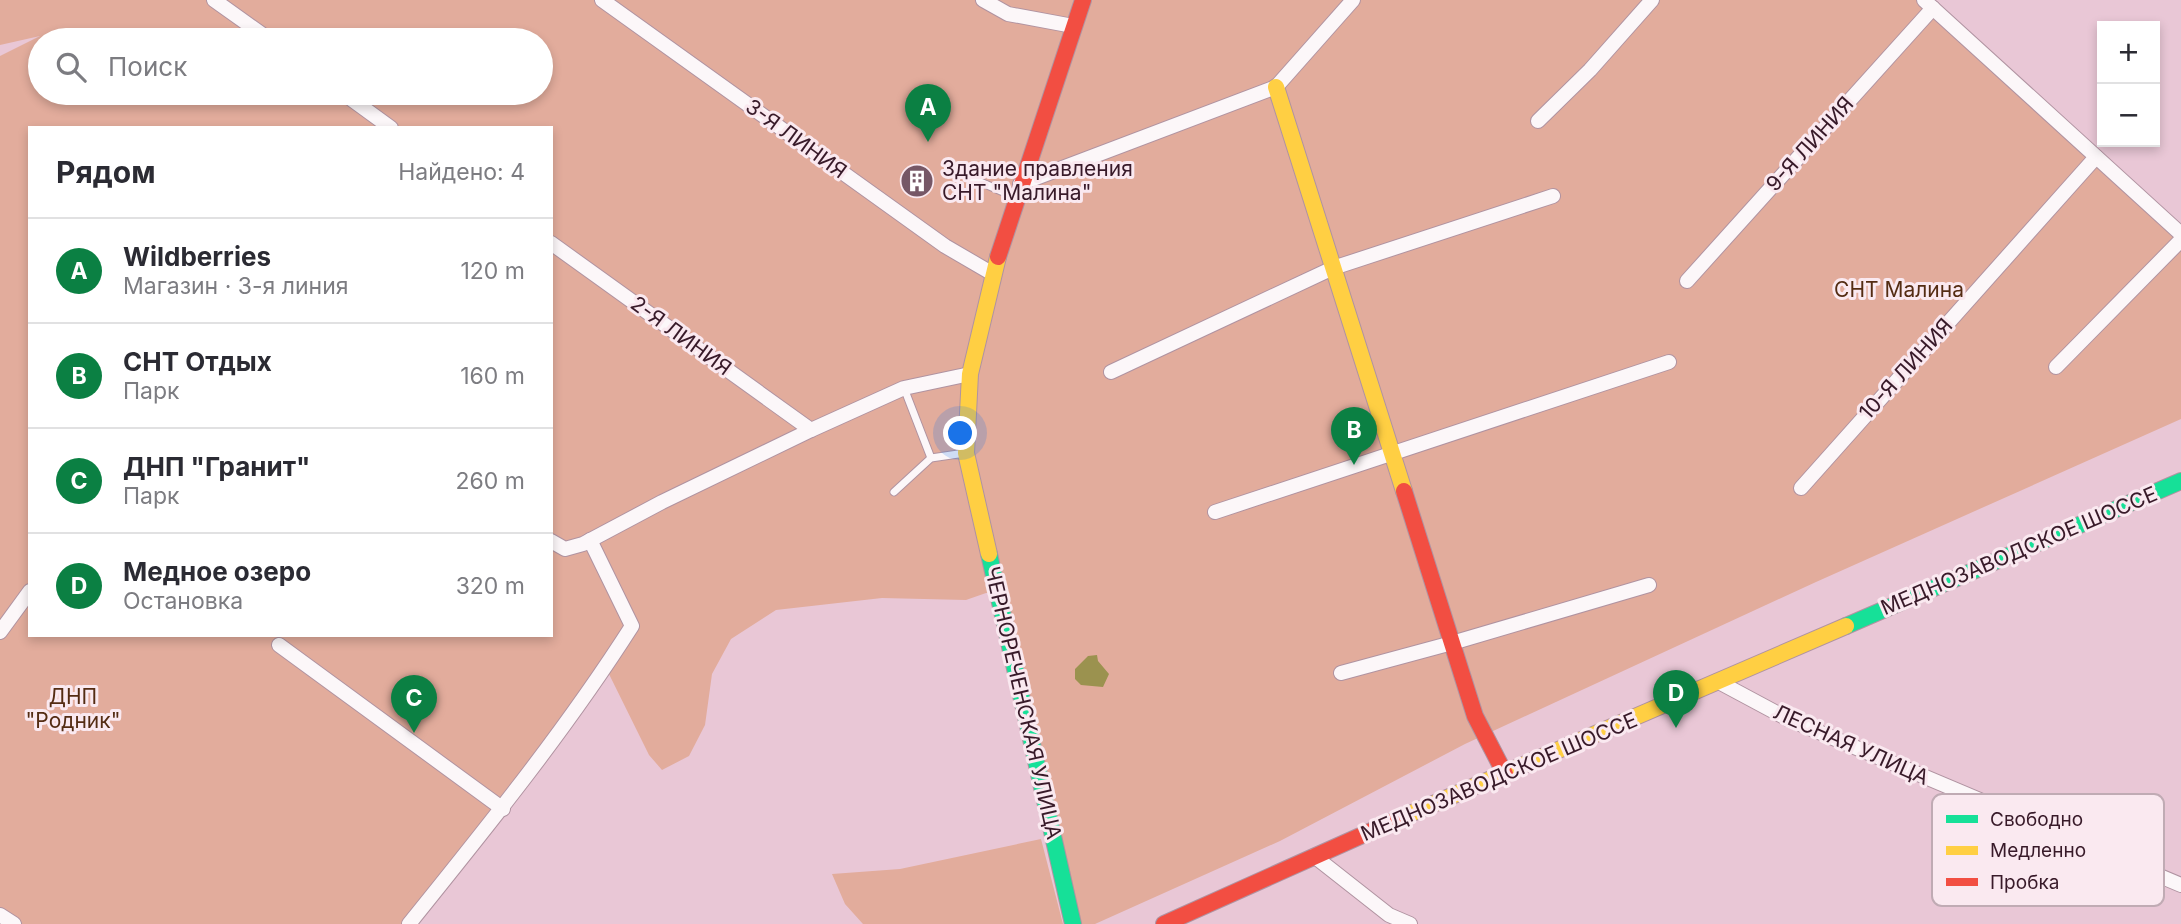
<!DOCTYPE html>
<html lang="ru">
<meta charset="utf-8">
<style>
body{margin:0;font-family:Inter,sans-serif;background:#f7f7f7;color:#2b2b33}
.controls{position:absolute;right:21px;top:21px;display:grid;overflow:hidden;border-radius:0px;box-shadow:0 4px 10px #0003}
.controls button{width:63px;height:63px;display:grid;place-items:center;padding:0;border:0;border-bottom:2px solid #e1e1e2;background:#fff;color:#2b2b33;font:35px sans-serif}
.you{position:absolute;left:961px;top:434px;width:24px;height:24px;margin:-18px;border:5px solid #fff;border-radius:50%;background:#1a73e8;box-shadow:0 0 0 10px #1a73e833}
.badge{display:grid;place-items:center;width:46px;height:46px;border-radius:50%;background:#0b8043;color:#fff;font-size:23px;font-weight:700}
.pin{position:absolute;translate:-50% -58px;filter:drop-shadow(0 2px 4px #0008)}
.pin::after{content:'';position:absolute;top:37px;width:24px;height:21px;background:inherit;clip-path:polygon(0 0,100% 0,50% 100%)}
.list{margin:0;padding:0;list-style:none}
h2{display:flex;justify-content:space-between;align-items:center;height:91px;margin:0;padding:0 28px;font-size:30px}
h2 small{font-size:23px;font-weight:400;color:#7c7c81}
.list li{display:grid;grid-template-columns:46px 1fr auto;gap:21px;align-items:center;box-sizing:border-box;height:105px;padding:0 28px;border-top:2px solid #e1e1e2}
.list b{display:block;font-size:26px;white-space:nowrap}
.list p{margin:0;font-size:23px;white-space:nowrap;color:#7c7c81}
.list em{font-size:23px;font-style:normal;color:#7c7c81}
.icon{flex:none;width:38px;height:38px;fill:none;stroke:currentColor;stroke-width:2;stroke-linecap:round;stroke-linejoin:round}
.map{position:relative;flex:none;width:2181px;height:924px;overflow:hidden}
.search{position:absolute;background:#fff;box-shadow:0 4px 10px #0003;left:28px;top:28px;width:525px;height:77px;display:flex;align-items:center;gap:18px;box-sizing:border-box;padding:0 24px;border-radius:38px;color:#7c7c81;font-size:26px}
.panel{position:absolute;background:#fff;box-shadow:0 4px 10px #0003;left:28px;top:126px;width:525px;height:511px;border-radius:0px}
.map>svg:first-child{display:block}
.green{fill:#e2ac9c;fill-rule:evenodd}
.water{fill:#9b924f}
.lines{fill:none;stroke-linecap:round;stroke-linejoin:round}
.lane-casing{stroke:#b093a1;stroke-width:9}
.street-casing{stroke:#b093a1;stroke-width:16}
.fast-casing{stroke:#b093a1;stroke-width:18}
.slow-casing{stroke:#b093a1;stroke-width:18}
.jam-casing{stroke:#b093a1;stroke-width:18}
.lane{stroke:#fcf7f9;stroke-width:7}
.street{stroke:#fcf7f9;stroke-width:14}
.fast{stroke:#16e098;stroke-width:16}
.slow{stroke:#ffcf43;stroke-width:16}
.jam{stroke:#f24e42;stroke-width:16}
.labels{text-anchor:middle;stroke-width:6;stroke-linejoin:round;paint-order:stroke}
.street-label{font-size:21px;fill:#381a29;stroke:#fae9f0}
.poi-label{font-size:21px;fill:#381a29;stroke:#fae9f0;text-anchor:start}
.park-label{font-size:21px;fill:#542c13;stroke:#fae9f0}
.key{fill:#fae9f0;stroke:#c0abb4;stroke-width:2}
.key-label{font-size:19px;fill:#381a29}
</style>
<div class="map">
<svg width="2181" height="924" viewBox="0 0 2181 924">
<rect width="100%" height="100%" fill="#e9c7d6"/>
<g class="green">
<path d="M 0,0 L 1925,0 L 2181,235 L 2181,419 L 1816,582 L 1465,744 L 1280,841 L 1095,924 L 1072,924 L 998,593 L 986,593 L 966,600 L 882,598 L 776,610 L 731,639 L 712,674 L 705,725 L 689,756 L 662,770 L 649,755 L 606,668 L 409,924 L 0,924 L 0,56 L 40,36 L 0,45 ZM 40,40 L 541,40 L 541,93 L 40,93 ZM 30,128 L 551,128 L 551,635 L 30,635 Z"/>
<polygon points="1041,839 1063,924 863,924 845,904 832,874 900,869"/>
</g>
<polygon class="water" points="1097,655 1098,661 1109,674 1103,687 1081,685 1075,679 1075,669 1088,656"/>
<g class="lines">
<defs>
<g id="lane">
<polyline points="971,178 1015,197"/>
<polyline points="904,388 931,458"/>
<polyline points="894,492 931,458 965,453"/>
</g>
<g id="street">
<polyline points="214,0 270,40"/>
<polyline points="602,0 945,246 993,274"/>
<polyline points="983,0 1008,14 1073,26"/>
<polyline points="1924,0 2181,234"/>
<polyline points="343,93 391,128"/>
<polyline points="1538,121 1590,70 1652,0"/>
<polyline points="1020,184 1276,87 1353,0"/>
<polyline points="551,243 811,430"/>
<polyline points="1687,281 1933,8"/>
<polyline points="2056,367 2181,240"/>
<polyline points="1111,372 1333,268 1553,196"/>
<polyline points="1801,488 2096,157"/>
<polyline points="1215,512 1669,362"/>
<polyline points="551,541 565,549 583,544 662,502 811,430 904,388 970,374"/>
<polyline points="0,632 30,591"/>
<polyline points="279,645 503,809"/>
<polyline points="1341,673 1452,643 1649,585"/>
<polyline points="1717,681 1788,719 2181,885"/>
<polyline points="1314,856 1389,915 1410,924"/>
<polyline points="0,915 14,924"/>
<path d="M 409,924 C 487,827 565,731 632,626 L 590,540"/>
</g>
<g id="fast">
<polyline points="989,554 1073,924"/>
<polyline points="1846,626 2181,481"/>
</g>
<g id="slow">
<polyline points="1276,87 1404,491"/>
<polyline points="989,554 966,453 970,374 998,257"/>
<polyline points="1396,820 1846,626"/>
</g>
<g id="jam">
<polyline points="998,257 1083,0"/>
<polyline points="1404,491 1475,716 1505,774"/>
<polyline points="1164,924 1396,820"/>
</g>
</defs>
<use href="#lane" class="lane-casing"/>
<use href="#street" class="street-casing"/>
<use href="#fast" class="fast-casing"/>
<use href="#slow" class="slow-casing"/>
<use href="#jam" class="jam-casing"/>
<use href="#lane" class="lane"/>
<use href="#street" class="street"/>
<use href="#fast" class="fast"/>
<use href="#slow" class="slow"/>
<use href="#jam" class="jam"/>
</g>
<defs>
<symbol id="building-disc" viewBox="-11 -11 22 22"><circle r="9.5" fill="#765766" stroke="#fae9f0"/><path d="M-4-6H4V6H1V3H-1V6H-4ZM-2.5-4.3h1.7v1.8h-1.7ZM.8-4.3h1.7v1.8H.8ZM-2.5-1h1.7V.8h-1.7ZM.8-1h1.7V.8H.8Z" fill="#fff"/></symbol>
</defs>
<g fill-rule="evenodd">
<use href="#building-disc" x="898" y="162" width="38" height="38"/>
</g>
<g class="labels">
<g class="street-label">
<text transform="translate(796 139) rotate(36)" y="7">3-Я ЛИНИЯ</text>
<text transform="translate(1810 144) rotate(-48)" y="7">9-Я ЛИНИЯ</text>
<text transform="translate(681 336) rotate(36)" y="7">2-Я ЛИНИЯ</text>
<text transform="translate(1906 369) rotate(-48)" y="7">10-Я ЛИНИЯ</text>
<text transform="translate(2019 551) rotate(-23)" y="7">МЕДНОЗАВОДСКОЕ ШОССЕ</text>
<text transform="translate(1023 703) rotate(77)" y="7">ЧЕРНОРЕЧЕНСКАЯ УЛИЦА</text>
<text transform="translate(1851 745) rotate(24)" y="7">ЛЕСНАЯ УЛИЦА</text>
<text transform="translate(1499 777) rotate(-23)" y="7">МЕДНОЗАВОДСКОЕ ШОССЕ</text>
</g>
<g class="poi-label">
<text x="942" y="176">Здание правления<tspan x="942" dy="24">СНТ "Малина"</tspan></text>
</g>
<g class="park-label">
<text x="1899" y="297">СНТ Малина</text>
<text x="73" y="704">ДНП<tspan x="73" dy="24">"Родник"</tspan></text>
</g>
</g>
<rect x="1932" y="794" width="232" height="112" rx="10" class="key"/>
<rect x="1946" y="815" width="32" height="8" fill="#16e098"/>
<rect x="1946" y="846" width="32" height="9" fill="#ffcf43"/>
<rect x="1946" y="878" width="32" height="8" fill="#f24e42"/>
<g class="key-label">
<text x="1990" y="826">Свободно</text>
<text x="1990" y="857">Медленно</text>
<text x="1990" y="889">Пробка</text>
</g>
</svg>
<div class="controls">
<button>+</button>
<button>−</button>
</div>
<div class="you"></div>
<div class="pin badge" style="left:928px;top:142px">A</div>
<div class="pin badge" style="left:1354px;top:465px">B</div>
<div class="pin badge" style="left:414px;top:733px">C</div>
<div class="pin badge" style="left:1676px;top:728px">D</div>
<div class="search"><svg class="icon" aria-label="search" viewBox="0 0 24 24"><circle cx="10" cy="10" r="6"/><path d="M15 15l6 6"/></svg>Поиск</div>
<section class="panel">
<h2>Рядом<small>Найдено: 4</small></h2>
<ul class="list">
<li><span class="badge">A</span><div><b>Wildberries</b><p>Магазин · 3-я линия</p></div><em>120 m</em></li>
<li><span class="badge">B</span><div><b>СНТ Отдых</b><p>Парк</p></div><em>160 m</em></li>
<li><span class="badge">C</span><div><b>ДНП &quot;Гранит&quot;</b><p>Парк</p></div><em>260 m</em></li>
<li><span class="badge">D</span><div><b>Медное озеро</b><p>Остановка</p></div><em>320 m</em></li>
</ul>
</section>
</div>
